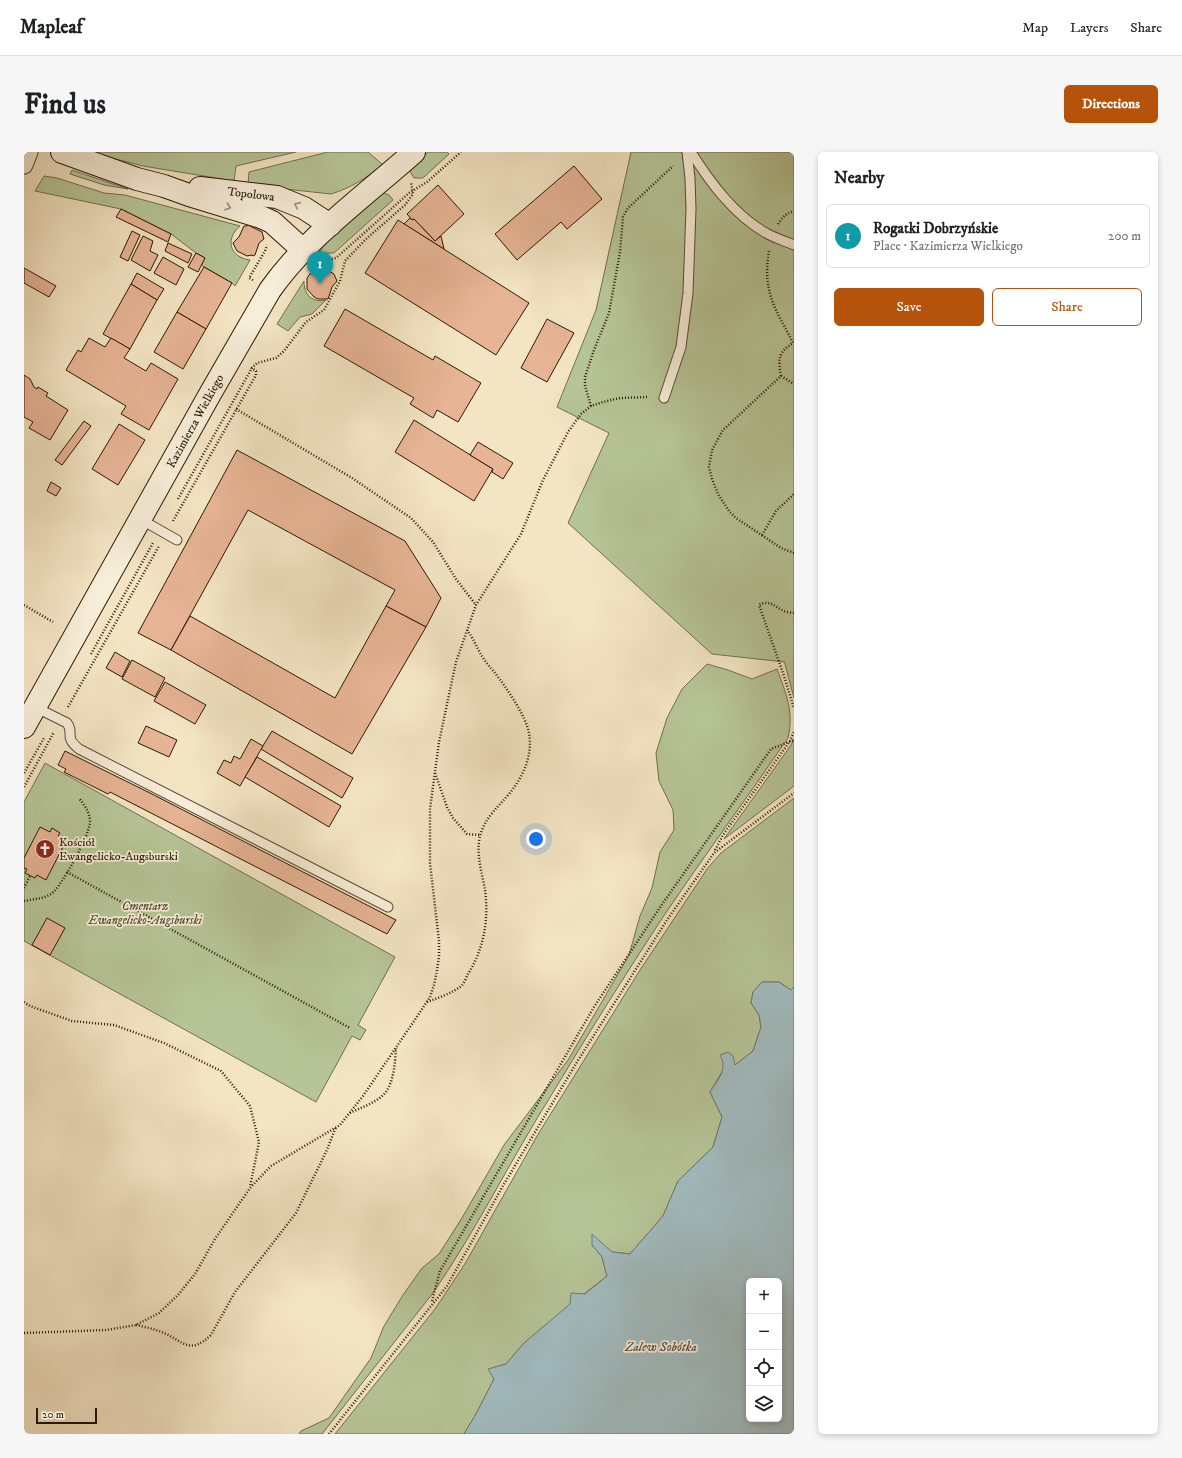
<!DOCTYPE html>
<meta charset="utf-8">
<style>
body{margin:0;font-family:"IM FELL DW Pica",serif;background:#f6f6f6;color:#202124}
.controls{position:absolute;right:12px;bottom:12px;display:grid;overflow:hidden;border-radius:6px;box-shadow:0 2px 6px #0003}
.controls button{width:36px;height:36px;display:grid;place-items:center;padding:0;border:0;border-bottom:1px solid #e0e0e0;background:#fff;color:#202124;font:20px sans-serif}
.scale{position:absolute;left:12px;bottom:10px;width:61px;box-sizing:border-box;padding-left:4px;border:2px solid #2d1800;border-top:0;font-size:11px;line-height:14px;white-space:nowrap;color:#2d1800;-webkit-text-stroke:3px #f7eed9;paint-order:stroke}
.you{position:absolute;left:512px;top:687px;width:14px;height:14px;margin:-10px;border:3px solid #fff;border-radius:50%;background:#1a73e8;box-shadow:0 0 0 6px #1a73e833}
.badge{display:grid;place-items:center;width:26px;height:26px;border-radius:50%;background:#b45309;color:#fff;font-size:13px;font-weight:700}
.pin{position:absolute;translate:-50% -33px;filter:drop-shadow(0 1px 2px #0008)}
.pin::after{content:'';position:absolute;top:21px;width:14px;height:12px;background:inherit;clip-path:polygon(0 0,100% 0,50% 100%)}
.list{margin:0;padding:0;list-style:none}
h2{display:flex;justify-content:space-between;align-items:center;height:52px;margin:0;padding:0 16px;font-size:17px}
h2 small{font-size:13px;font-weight:400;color:#757577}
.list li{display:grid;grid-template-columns:26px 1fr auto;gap:12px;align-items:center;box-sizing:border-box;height:64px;margin:0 8px 8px;padding:0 8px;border:1px solid #e0e0e0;border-radius:6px}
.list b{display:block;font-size:15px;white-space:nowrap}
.list p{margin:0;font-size:13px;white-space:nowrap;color:#757577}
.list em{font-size:13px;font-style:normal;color:#757577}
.actions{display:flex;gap:8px;padding:12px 16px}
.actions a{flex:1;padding:9px 0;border:1px solid #b45309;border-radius:6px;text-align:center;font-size:14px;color:#b45309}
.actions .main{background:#b45309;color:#fff}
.icon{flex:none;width:22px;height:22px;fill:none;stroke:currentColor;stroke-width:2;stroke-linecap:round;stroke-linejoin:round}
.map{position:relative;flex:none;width:770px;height:1282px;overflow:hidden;border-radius:6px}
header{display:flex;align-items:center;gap:24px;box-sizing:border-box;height:56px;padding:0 20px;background:#fff;border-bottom:1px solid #e0e0e0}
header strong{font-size:19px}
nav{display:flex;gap:22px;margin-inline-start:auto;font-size:14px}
.intro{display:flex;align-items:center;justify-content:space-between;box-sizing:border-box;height:96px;padding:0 24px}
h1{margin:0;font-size:28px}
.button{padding:10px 18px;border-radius:6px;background:#b45309;color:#fff;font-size:14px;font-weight:700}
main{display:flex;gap:24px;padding:0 24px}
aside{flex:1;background:#fff;border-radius:6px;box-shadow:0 2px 6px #0003}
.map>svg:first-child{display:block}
.green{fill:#b6c597;stroke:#726e4c}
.water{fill:#a2bcc0;stroke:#737a73;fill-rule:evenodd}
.building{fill:#e7b495;stroke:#2d1800}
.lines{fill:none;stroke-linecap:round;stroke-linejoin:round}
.lane-casing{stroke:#5e4b31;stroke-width:11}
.street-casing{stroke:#5e4b31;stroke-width:19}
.secondary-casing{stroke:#2d1800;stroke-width:24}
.path{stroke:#2d1800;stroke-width:2.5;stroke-dasharray:1 2;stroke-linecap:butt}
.lane{stroke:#f7eed9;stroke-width:9}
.street{stroke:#f7eed9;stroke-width:17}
.secondary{stroke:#f7eed9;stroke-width:22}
.oneway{stroke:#9c8e77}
.labels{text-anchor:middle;stroke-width:3.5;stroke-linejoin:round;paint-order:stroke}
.street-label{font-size:12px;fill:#2d1800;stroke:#f7eed9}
.poi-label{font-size:12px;fill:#2d1800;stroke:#f7eed9;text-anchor:start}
.park-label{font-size:12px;font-style:italic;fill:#564c2d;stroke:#f7eed9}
.water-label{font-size:13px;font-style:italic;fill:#565143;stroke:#f7eed9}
</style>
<header>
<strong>Mapleaf</strong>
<nav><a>Map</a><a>Layers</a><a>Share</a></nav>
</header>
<div class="intro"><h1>Find us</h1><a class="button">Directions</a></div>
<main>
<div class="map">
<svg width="770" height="1282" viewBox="0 0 770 1282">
<rect width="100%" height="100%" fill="#f3e5c4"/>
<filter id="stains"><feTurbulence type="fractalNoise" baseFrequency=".005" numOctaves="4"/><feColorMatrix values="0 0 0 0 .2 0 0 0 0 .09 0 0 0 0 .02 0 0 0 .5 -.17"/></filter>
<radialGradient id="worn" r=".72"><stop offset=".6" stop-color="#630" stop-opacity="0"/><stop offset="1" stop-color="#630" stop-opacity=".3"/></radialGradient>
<g class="green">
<polygon points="73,0 272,0 212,14 210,29 119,14 72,2"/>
<path d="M 304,0 L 344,0 L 359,13 C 342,26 327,36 307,42 L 224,33 L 225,20 Z"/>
<polygon points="404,0 423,0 425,2 399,26 390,26 385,18"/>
<polygon points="607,0 770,0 770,546 761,512 761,510 688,502 544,371 585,281 533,255 572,158"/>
<polygon points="48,18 104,37 80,33 46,22"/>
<path d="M 20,24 L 33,26 L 80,41 L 101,43 L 216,74 C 201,87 205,105 226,108 L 211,134 L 208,131 L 177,113 L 181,106 L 172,101 L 147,82 L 97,57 L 11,39 Z"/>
<polygon points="359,41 365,43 369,48 310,101 295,101 300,93"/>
<path d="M 280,129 C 280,143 288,151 302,148 L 288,162 L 276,165 L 264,179 L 253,172 Z"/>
<path d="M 683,512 L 704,518 L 728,527 L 753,517 C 762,541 770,560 764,586 C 723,646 680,704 639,765 C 601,823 564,882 528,942 C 487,1007 453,1077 409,1141 L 298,1282 L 275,1282 L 277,1279 L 305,1266 L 347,1206 L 360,1174 L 379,1143 L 398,1116 L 415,1102 L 438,1066 L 480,993 L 544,908 L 605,803 L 616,764 L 628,736 L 636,700 L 650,678 L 649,658 L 635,629 L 632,601 L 643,566 L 658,537 Z"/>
<polygon points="770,587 770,634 700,687 767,593"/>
<polygon points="21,611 371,805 334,873 342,878 336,888 328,884 292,950 0,789 0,650"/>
<polygon points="770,646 770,835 767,838 755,830 738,830 729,840 727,851 735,863 737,875 729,899 711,913 700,910 699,918 686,940 698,965 689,995 654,1029 639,1064 606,1102 588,1100 579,1093 568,1093 578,1105 583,1124 547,1152 500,1191 482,1212 465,1217 470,1227 452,1262 440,1282 311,1282 411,1157 427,1133 442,1110 513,984 616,818 683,717 697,701"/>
</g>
<path class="water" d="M 738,830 L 755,830 L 767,838 L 770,835 L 770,1282 L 440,1282 L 452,1262 L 470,1227 L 464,1217 L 482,1212 L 500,1191 L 546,1152 L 547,1141 L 561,1142 L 583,1124 L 578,1105 L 568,1093 L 568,1082 L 588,1100 L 606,1102 L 639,1064 L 654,1029 L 689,995 L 698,965 L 686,940 C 694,927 704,918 696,903 L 704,900 L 709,904 L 711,913 L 729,899 L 737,875 L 735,863 L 727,851 L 729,840 ZM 725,1129 L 755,1129 L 755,1267 L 725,1267 Z"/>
<g class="building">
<polygon points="550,14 578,47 543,77 537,70 493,108 471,82"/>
<polygon points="414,33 440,62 411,89 390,67 388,68 383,62"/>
<polygon points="97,57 147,82 144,90 92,65"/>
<polygon points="386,66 388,68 390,67 411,89 417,84 420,97 380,72"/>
<polygon points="374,68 505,151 472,203 341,121"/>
<polygon points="224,73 238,80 240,87 235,91 231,103 229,104 228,103 223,104 213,99 209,91 215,85 220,74 223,74"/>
<polygon points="108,79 116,83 104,109 96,105"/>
<polygon points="119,84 129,89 126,99 134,103 126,119 107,108"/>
<polygon points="144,91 168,102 164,111 141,99"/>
<polygon points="172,101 181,106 174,120 164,115"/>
<polygon points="139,105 160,117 152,133 130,121"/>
<polygon points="180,115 208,131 182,177 153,160"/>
<polygon points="0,116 32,134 25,145 0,131"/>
<polygon points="295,116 301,117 305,119 310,122 313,129 308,135 304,147 294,147 290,145 283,137 283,126 286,122"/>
<polygon points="113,121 140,137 133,148 107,132"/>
<polygon points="107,132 133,148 106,197 79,182"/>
<polygon points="321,157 409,208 411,204 457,231 434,270 413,258 409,266 386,252 390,246 300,194"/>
<polygon points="153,160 182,177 159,217 130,200"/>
<polygon points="523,167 550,181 523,230 497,216"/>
<polygon points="65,186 81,195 87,186 106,197 100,206 122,219 127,211 154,227 125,278 97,262 102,254 42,218 54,198 57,200"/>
<polygon points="0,223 6,227 10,235 13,237 14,235 24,241 22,244 44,258 26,288 5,276 9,270 0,265"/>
<polygon points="390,268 469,317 450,349 371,300"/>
<polygon points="60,269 67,274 38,313 31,308"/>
<polygon points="95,272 121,288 94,333 68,317"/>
<polygon points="454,290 489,311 479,327 468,320 469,317 446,303"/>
<polygon points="213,298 381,389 417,446 402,475 362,454 371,438 224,358 147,498 114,481"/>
<polygon points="27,330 37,336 32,344 23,339"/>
<polygon points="362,454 402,475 328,602 147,498 166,464 311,546"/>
<polygon points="91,500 106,509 98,525 82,516"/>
<polygon points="108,508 141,526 131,545 98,527"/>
<polygon points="141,530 182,553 171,572 130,549"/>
<polygon points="122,574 153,588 145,605 114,591"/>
<polygon points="248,579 329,626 318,646 237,597"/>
<polygon points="227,587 239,594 216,634 193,621 200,608 207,611 210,604 216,607"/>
<polygon points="41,599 128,642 372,768 363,782 86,640 84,642 40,620 42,617 34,613"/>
<polygon points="233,605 317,654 305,675 221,625"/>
<polygon points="16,675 26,680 28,676 36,681 34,684 42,689 22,728 13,723 11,726 1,721 3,717 0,716 0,706"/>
<polygon points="23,766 41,776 26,803 8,793"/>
</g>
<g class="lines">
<defs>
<g id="lane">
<path d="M 667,0 C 686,30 710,63 742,81 C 750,86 761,89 770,93"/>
<polyline points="640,246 657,195 664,141 667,57 666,26 663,0"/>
<polyline points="116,367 153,388"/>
<path d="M 11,555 L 43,571 C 51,582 39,584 55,597 L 364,755"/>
</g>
<polyline id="street" points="0,13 5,0"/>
<g id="secondary">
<polyline points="38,0 113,27 140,34 165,43 237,65 248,70 279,98"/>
<polyline points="176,36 253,45 280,56 306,73"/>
<path d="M 0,575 L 186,242 L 246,138 C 284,84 341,44 390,0"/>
</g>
</defs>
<use href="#lane" class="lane-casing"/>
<use href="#street" class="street-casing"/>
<use href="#secondary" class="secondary-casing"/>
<g class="path">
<path d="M 754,72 C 758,66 762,61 770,59"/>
<path d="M 745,99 C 743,111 742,125 745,137 C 748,155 761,174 769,191 C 754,201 754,206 757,224 L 699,278 L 688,298 L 685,315 L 688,327 L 694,342 L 705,359 L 712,366 L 757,396 L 770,401"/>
<polyline points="299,109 312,106 385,41 403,30 437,0"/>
<polyline points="229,128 225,126 241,99 243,93"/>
<polyline points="757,224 770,232"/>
<polyline points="567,254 561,234 561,225 570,198 585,161 596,100 599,65 604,56 649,14"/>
<polyline points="212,257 328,326 387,366 409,390 432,427 452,453"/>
<polyline points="154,347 228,216 233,211 252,206 260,199 282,170 300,158 316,129 321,109 342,87 381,53 389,42 387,30"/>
<polyline points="149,369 232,223 232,219 226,215"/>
<polyline points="738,383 752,359 770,342"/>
<polyline points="0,453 29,470"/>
<path d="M 770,461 C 767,461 763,460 760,459 C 751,455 746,447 735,453 L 760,524 L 770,556"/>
<polyline points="67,502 129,391"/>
<polyline points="44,555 135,394"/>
<polyline points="0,621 20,586"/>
<polyline points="411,621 423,655 429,666 443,682 456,683"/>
<polyline points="0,635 30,580"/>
<polyline points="691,698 699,683 766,589 770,580"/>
<polyline points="43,720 326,876"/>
<polyline points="0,736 6,724"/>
<path d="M 0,749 C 9,747 19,747 27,742 C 37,736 66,682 66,670 C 66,660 60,653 55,646"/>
<polyline points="0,850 6,854 48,869 90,873 140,891 197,919 226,954 235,990 226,1035"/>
<path d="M 403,850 C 414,846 426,842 436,835 C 440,832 442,826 444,822 C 460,797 465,767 461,738 C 458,720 450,697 458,678 C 464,663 474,655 485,642 C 499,625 509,604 505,581 C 502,564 482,535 471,521 C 467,516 463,512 460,507 C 453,497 450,487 443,478"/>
<path d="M 326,961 C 336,956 348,952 357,945 C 370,935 371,911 372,896"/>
<polyline points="408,1149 416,1119 570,855 639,751 747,597 770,588"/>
<path d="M 112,1173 C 121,1175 131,1177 140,1181 C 160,1190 166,1203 187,1183 L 211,1140 L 272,1061 L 302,1000 L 312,975"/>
<polyline points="0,1181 82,1178 112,1173 135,1161 154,1143 171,1122 191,1087 226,1036 247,1014 316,973 339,944 388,872 406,845 410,833 413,818 415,805 415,789 406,711 406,657 415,590 432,510 452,453 497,382 519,328 530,307 544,280 557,262 567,254 579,250 596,246 625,245"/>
<polyline points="305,1282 423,1134 480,1032 553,910 643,768 690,701 770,641"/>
</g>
<use href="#lane" class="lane"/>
<use href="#street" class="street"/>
<use href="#secondary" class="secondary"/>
</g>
<defs><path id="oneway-chevron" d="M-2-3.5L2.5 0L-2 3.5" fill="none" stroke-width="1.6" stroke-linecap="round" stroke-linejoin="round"/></defs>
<g class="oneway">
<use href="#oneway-chevron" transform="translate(273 53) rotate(-156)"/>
<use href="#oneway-chevron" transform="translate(204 55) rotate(17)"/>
</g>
<defs>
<symbol id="church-disc" viewBox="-11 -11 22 22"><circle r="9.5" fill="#8f2418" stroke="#f7eed9"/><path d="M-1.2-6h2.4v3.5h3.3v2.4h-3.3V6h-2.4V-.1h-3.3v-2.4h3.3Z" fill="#fff"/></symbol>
</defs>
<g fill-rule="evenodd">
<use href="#church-disc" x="10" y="686" width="22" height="22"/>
</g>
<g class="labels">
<g class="street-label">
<text transform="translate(227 42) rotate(7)" y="4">Topolowa</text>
<text transform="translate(171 269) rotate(-61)" y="4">Kazimierza Wielkiego</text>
</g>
<g class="poi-label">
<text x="35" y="694">Kościół<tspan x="35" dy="14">Ewangelicko-Augsburski</tspan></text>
</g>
<g class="park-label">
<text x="121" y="758">Cmentarz<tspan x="121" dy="14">Ewangelicko-Augsburski</tspan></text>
</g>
<g class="water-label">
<text x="637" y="1199">Zalew Sobótka</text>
</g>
</g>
<rect width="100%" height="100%" filter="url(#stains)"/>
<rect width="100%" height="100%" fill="url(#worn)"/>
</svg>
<div class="controls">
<button>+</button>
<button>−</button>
<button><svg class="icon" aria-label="locate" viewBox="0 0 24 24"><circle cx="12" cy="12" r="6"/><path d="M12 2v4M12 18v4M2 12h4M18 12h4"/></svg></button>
<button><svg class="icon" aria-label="layers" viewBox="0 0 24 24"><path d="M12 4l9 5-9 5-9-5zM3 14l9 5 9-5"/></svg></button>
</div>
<div class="scale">20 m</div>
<div class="you"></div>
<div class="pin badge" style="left:296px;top:132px;background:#0f9aa8">1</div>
</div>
<aside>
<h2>Nearby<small></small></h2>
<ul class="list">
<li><span class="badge" style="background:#0f9aa8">1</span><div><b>Rogatki Dobrzyńskie</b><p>Place · Kazimierza Wielkiego</p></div><em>200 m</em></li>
</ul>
<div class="actions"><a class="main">Save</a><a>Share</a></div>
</aside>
</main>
